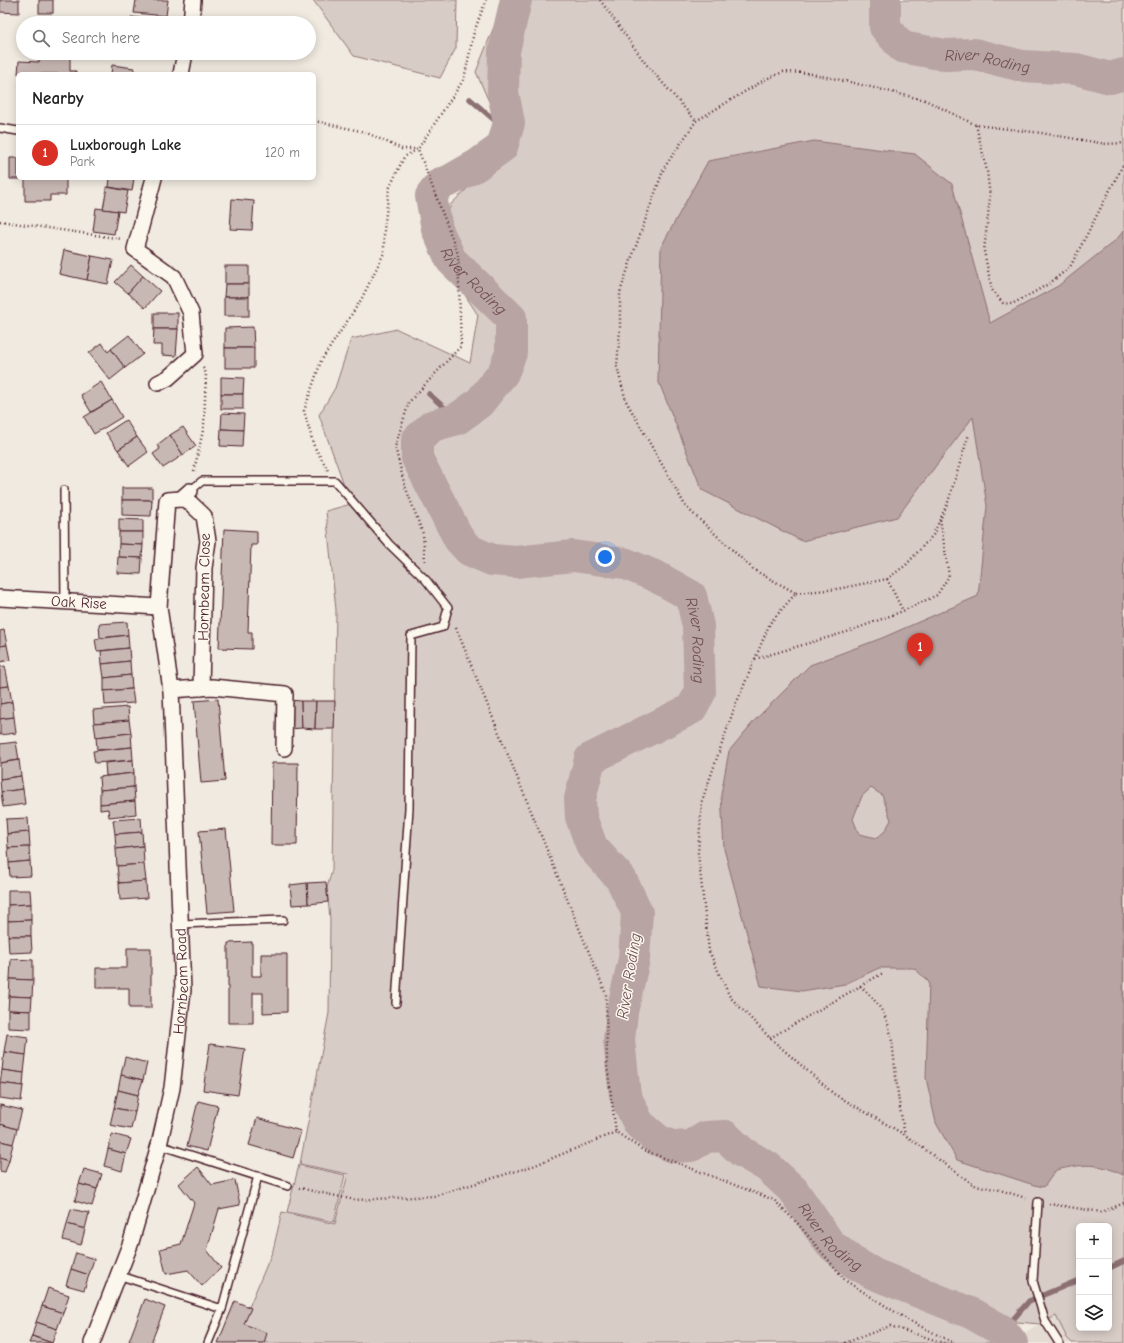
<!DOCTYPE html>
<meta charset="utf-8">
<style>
body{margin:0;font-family:"Comic Neue",sans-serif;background:#f6f6f6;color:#222}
.controls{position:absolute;right:12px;bottom:12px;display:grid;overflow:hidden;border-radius:6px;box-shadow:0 2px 10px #0003}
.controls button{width:36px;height:36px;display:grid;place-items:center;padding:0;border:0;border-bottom:1px solid #e0e0e0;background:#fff;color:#222;font:20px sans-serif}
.you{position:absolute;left:605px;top:557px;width:14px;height:14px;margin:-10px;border:3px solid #fff;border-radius:50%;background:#1a73e8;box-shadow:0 0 0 6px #1a73e833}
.badge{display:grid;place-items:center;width:26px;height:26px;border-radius:50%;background:#d93025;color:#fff;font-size:13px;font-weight:700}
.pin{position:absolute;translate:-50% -33px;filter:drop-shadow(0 1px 2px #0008)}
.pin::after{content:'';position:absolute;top:21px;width:14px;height:12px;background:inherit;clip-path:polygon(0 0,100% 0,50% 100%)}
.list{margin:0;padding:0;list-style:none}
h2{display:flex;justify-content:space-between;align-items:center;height:52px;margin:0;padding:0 16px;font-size:17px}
h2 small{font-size:13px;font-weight:400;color:#767676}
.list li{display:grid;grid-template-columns:26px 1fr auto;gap:12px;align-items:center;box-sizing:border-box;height:56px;padding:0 16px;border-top:1px solid #e0e0e0}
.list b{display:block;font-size:15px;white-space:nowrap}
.list p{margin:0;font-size:13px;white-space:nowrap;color:#767676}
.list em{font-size:13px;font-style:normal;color:#767676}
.icon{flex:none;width:22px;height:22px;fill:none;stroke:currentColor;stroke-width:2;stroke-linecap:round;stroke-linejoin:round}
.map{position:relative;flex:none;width:1124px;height:1343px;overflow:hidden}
.search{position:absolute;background:#fff;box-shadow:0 2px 10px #0003;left:16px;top:16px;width:300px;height:44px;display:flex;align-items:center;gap:10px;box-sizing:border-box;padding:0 14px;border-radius:22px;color:#767676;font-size:15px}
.panel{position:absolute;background:#fff;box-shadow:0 2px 10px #0003;left:16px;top:72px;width:300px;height:108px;border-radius:6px}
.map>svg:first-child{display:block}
.built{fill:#e4dbd2}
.green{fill:#d8ccc6;stroke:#917678;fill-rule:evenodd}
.water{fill:#b8a4a2;stroke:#8c6f72;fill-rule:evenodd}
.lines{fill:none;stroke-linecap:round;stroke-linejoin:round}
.stream{stroke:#8c6f72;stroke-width:5.5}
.river{stroke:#b8a4a2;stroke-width:32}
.building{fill:#c8b8b3;stroke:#4a1f2b}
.service-casing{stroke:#4a1f2b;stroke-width:10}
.minor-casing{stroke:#4a1f2b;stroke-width:18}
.path{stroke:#4a1f2b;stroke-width:2.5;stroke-dasharray:1 3;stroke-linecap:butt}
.service{stroke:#fbf7ec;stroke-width:7}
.minor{stroke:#fbf7ec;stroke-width:15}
.labels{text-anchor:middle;stroke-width:3;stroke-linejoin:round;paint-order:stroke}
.street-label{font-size:15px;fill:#4a1f2b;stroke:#fbf7ec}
.water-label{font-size:16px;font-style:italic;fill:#704e55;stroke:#fbf7ec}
</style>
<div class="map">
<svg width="1124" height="1343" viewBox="0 0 1124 1343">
<rect width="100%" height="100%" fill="#f0eae0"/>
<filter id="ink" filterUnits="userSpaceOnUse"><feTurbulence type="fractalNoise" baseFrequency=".025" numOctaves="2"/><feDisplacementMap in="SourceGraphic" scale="8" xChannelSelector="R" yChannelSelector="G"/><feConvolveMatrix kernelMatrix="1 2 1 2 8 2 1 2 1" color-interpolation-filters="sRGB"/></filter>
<g filter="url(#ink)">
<polygon class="built" points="1079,1304 1079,1328 1109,1328 1124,1343 1011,1343 1040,1324"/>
<g class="green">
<polygon points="313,0 457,0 456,48 440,78 354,56"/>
<path d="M 512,0 L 1124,0 L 1124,1343 L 1072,1343 L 1067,1338 L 1056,1316 L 1040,1324 L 1017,1322 L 1009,1327 L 1010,1343 L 234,1343 L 273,1250 L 282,1212 L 335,1224 L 348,1174 L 300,1164 L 329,1013 L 330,919 L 327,888 L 332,870 L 336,610 L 326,511 L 351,504 L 319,415 L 335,388 L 351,339 L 397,329 L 470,363 L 478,315 L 424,232 L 451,207 L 450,205 L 488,169 L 501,129 L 476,72 L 497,19 ZM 1079,1226 L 1109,1226 L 1109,1328 L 1079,1328 Z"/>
<polygon points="299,1165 345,1175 334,1222 287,1212"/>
</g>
<path class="water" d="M 814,141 L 915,154 L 952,184 L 990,323 L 1058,286 L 1117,239 L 1124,230 L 1123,1175 C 1098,1162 1083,1164 1056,1170 L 1044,1187 L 1034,1185 L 957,1160 L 936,1123 L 926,1078 L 929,982 L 914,968 L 879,968 L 845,984 L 802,991 L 761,986 L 724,849 L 721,794 L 729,751 L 755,720 L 810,665 L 882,638 L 978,596 L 987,506 L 973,417 L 897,517 L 802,541 L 702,490 L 658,380 L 661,247 L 708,161 ZM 871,788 L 882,795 L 891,820 L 885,831 L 877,838 L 859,834 L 853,819 L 862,796 Z"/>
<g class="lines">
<g class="stream">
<polyline points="470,99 507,131"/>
<polyline points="429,394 457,419"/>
<polyline points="1109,1268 1124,1261"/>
<polyline points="1003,1331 1029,1301 1079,1280"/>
</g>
<g class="river">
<path id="s1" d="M 516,0 L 504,51 L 503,92 L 509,123 L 502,147 L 477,165 L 449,181 L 441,183 L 431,196 L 437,229 L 451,260 L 511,318 L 511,353 L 503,373 L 479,403 L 457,419 L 432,426 L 417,440 L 417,458 L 459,539 L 469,550 L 492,560 L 516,562 L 573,556 L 624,563 L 657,577 L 691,596 L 698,626 L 700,693 L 691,709 L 590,759 L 580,799 L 581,817 L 592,847 L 621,879 L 637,912 L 634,959 L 622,1012 L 619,1040 L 625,1095 L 639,1124 L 658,1140 L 673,1147 L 691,1146 L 706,1137 L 725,1136 L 742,1152 L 768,1167 L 793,1190 L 830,1244 L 853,1262 L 874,1274 L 973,1314 L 1003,1331 L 1012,1343"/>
<path id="s2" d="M 885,0 L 885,27 L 902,47 L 945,55 L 974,54 L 1022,66 L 1076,69 L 1110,78 L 1124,74"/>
</g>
</g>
<g class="building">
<polygon points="0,0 19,0 19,13 0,12"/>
<rect x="39" y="0" width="14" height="13"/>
<polygon points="136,0 168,0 166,16 134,13"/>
<polygon points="131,17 165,21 165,23 120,23 120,21 131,22"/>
<polygon points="49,55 70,56 70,71 76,71 76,74 18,74 19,61 39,62 40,57 49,57"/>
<polygon points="112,65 134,68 134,74 111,74"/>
<polygon points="10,158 18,158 18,178 66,178 66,195 50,195 50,201 25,201 25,179 10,179"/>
<polygon points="110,178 134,178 132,191 109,187"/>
<polygon points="107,187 128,191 124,212 103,209"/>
<polygon points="232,199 254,201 252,230 230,229"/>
<polygon points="96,208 118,211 114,234 93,231"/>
<polygon points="64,250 92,256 87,280 59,274"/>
<polygon points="92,256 113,260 108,284 87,280"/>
<polygon points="131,265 143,276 128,293 115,282"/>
<rect x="225" y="266" width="24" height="18"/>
<polygon points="143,276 160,291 145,308 128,293"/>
<polygon points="225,284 249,284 249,297 224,297"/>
<rect x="224" y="297" width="25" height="19"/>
<rect x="154" y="313" width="24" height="16"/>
<polygon points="253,327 254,348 225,348 225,328"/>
<polygon points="154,329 178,329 176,356 162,355 162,345 153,345"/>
<polygon points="129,335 143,354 125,368 111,349"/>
<polygon points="102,343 108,352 111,349 125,368 110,380 89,353"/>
<rect x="225" y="348" width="29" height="20"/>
<polygon points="221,377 244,378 243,394 221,394"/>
<polygon points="101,382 112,400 91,412 81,395"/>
<rect x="221" y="394" width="22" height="15"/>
<polygon points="112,400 122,417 94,434 84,417"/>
<polygon points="222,413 244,414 243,430 221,429"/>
<polygon points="126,420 137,437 118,450 106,433"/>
<polygon points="183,427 196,446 183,455 170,435"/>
<polygon points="221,429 243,430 242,447 220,446"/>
<polygon points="170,435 183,455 163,468 153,454 160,449 157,445"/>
<polygon points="137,437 148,452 129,466 118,450"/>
<rect x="122" y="488" width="30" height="12"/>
<polygon points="122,500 152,500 151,516 122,515"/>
<polygon points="119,519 143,520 143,532 119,532"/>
<polygon points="224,529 257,531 257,545 251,545 248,632 252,632 252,649 219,648"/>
<polygon points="119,532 143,532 143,545 119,544"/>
<polygon points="119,544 143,545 142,558 118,557"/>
<polygon points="118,557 142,558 141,574 117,573"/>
<polygon points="127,622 128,635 100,638 99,624"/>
<polygon points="4,630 7,645 0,646 0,631"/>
<polygon points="128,635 129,648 97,651 95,639"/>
<polygon points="7,645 10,660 0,662 0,646"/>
<polygon points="129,648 130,661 102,664 101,651"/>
<polygon points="130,661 131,675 104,678 102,664"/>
<polygon points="5,666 9,686 0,687 0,667"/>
<polygon points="131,675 132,689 104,691 104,678"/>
<polygon points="9,686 12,702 0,704 0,687"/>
<polygon points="132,689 134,703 105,705 104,691"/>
<polygon points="218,699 225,781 201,783 194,701"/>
<polygon points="290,700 301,701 302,728 289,729"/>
<polygon points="301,701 316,701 315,729 302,728"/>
<polygon points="316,701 335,701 334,729 315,729"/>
<polygon points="12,702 14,717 0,719 0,704"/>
<polygon points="128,707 129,720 94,723 93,710"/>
<polygon points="14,717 16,733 0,735 0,719"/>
<polygon points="129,720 131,733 96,737 94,723"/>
<polygon points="131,733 132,747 97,750 96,737"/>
<polygon points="16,742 19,760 0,763 0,744"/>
<polygon points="132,747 133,760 95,763 93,751"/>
<polygon points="19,760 21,776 0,779 0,763"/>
<polygon points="133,760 134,773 106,776 105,763"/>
<polygon points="272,763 298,763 297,845 271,845"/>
<polygon points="134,773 134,787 100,790 99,777"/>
<polygon points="21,776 23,789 1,792 0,779"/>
<polygon points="134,787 135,801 100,804 100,790"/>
<polygon points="23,789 25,804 3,807 1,792"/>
<polygon points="135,801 136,814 109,817 108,809 100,810 100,804"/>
<polygon points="28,818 29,832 7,834 6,819"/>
<polygon points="141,818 142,832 115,834 113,820"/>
<polygon points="226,829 234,911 207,913 199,831"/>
<polygon points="29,832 30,847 8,848 7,834"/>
<polygon points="142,832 143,846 116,849 115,834"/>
<polygon points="143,846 144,864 117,866 116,849"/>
<polygon points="29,847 30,861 9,863 8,848"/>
<polygon points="30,861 31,876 10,877 9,863"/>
<polygon points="144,864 146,881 119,883 117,866"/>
<polygon points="146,881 147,898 120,900 119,883"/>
<polygon points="326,882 328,902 308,904 307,883"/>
<polygon points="307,883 308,904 292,905 290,885"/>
<polygon points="8,890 30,890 31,904 8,905"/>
<polygon points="31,904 31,920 8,921 8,905"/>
<polygon points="31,920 31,936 8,936 8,921"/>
<polygon points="8,936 31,936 32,952 9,953"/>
<polygon points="252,942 252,976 261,976 261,954 287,954 287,1012 263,1013 263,993 253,993 253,1023 228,1023 228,943"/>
<polygon points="127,948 151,948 151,1008 129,1008 129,988 96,988 96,968 127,968"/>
<polygon points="11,959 33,960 33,980 10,979"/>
<polygon points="10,979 33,980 32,997 9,996"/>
<polygon points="9,996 32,997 31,1011 8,1010"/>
<polygon points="8,1010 31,1011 31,1029 8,1028"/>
<polygon points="7,1034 28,1037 26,1055 4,1052"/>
<polygon points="210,1044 245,1049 238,1095 203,1090"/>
<polygon points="4,1052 26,1055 24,1073 2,1070"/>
<polygon points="125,1057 147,1063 143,1080 121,1075"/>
<polygon points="2,1070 24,1073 23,1086 0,1083"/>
<polygon points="121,1075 143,1080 138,1095 118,1090"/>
<polygon points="0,1083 23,1086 21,1101 0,1098"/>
<polygon points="118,1090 138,1095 135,1112 114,1108"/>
<polygon points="198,1101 218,1106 207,1151 187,1146"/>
<polygon points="0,1105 22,1110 17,1129 0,1124"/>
<polygon points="114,1108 135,1112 131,1129 110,1125"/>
<polygon points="257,1118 301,1131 293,1158 249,1145"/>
<polygon points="0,1124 17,1129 13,1144 0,1141"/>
<polygon points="112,1134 131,1139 126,1154 108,1149"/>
<polygon points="0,1141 13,1144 9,1160 0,1157"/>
<polygon points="108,1149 126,1154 122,1171 104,1166"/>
<polygon points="0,1157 9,1160 5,1172 0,1171"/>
<polygon points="198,1167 212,1185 235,1180 240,1205 219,1209 207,1250 221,1268 202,1286 188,1270 166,1274 160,1249 181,1244 194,1203 179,1184"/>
<polygon points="84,1169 102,1174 97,1189 79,1184"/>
<polygon points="79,1184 97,1189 92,1206 75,1201"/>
<polygon points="71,1209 89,1213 85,1229 67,1224"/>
<polygon points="67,1224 85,1229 81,1245 63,1240"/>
<polygon points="76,1253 94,1259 89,1275 71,1269"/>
<polygon points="71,1269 89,1275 84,1290 66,1285"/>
<polygon points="48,1288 69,1295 63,1313 42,1306"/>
<polygon points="145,1299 165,1307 151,1343 135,1343 129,1341"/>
<polygon points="235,1301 251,1308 244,1324 267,1333 264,1343 218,1343"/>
<polygon points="42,1306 63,1313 57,1329 36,1322"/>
<polygon points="36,1322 57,1329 52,1343 32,1336"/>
<polygon points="32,1336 52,1343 29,1343"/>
</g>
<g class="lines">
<defs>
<g id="service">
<polyline points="0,128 18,131"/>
<polyline points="64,490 65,602"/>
<polyline points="190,491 202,481 335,481 389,544 426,580 448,608 443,627 411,636 409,808 396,1003"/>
<polyline points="181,924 283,920"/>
<polyline points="159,1145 288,1186"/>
<polyline points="1038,1202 1033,1281 1045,1321 1059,1343"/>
<polyline points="118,1275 222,1309"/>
<polyline points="208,1343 222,1309 258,1176"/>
</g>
<g id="minor">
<polyline points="191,23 193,0"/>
<polyline points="181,74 185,53"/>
<polyline points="154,178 135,249 174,277 191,313 195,354 168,378 158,383"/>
<polyline points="181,499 186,499 204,516 208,541 204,568 201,688"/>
<path id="s3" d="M 0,598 L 159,607"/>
<polyline points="171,690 212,687 285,694 284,748"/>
<path id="s4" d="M 92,1343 L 131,1242 L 159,1145 L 172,1088 L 183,990 L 171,690 L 159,607 L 167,500 L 181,499 L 190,491"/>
</g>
</defs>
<use href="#service" class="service-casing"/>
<use href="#minor" class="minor-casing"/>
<g class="path">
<polyline points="600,0 646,64 696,121"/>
<polyline points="314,121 365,132 402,149 417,149"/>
<polyline points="976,125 987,171 990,197 984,251 992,290 1003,303 1012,304 1031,294 1050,283 1070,267 1124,163"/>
<polyline points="0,221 122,239"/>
<polyline points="328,470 314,446 304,411 321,361 361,300 384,253 384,230 389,189 404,157 418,149"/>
<polyline points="194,471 204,426 206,373 203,368"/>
<polyline points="425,561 423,534 405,486 395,447 409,402 461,346 458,254 418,149 464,79 474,32 486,0"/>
<polyline points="887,579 903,611"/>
<polyline points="796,593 837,589 887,579 906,565 933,535 948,502 969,434"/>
<polyline points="456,628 606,994 607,1066 616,1132 643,1150 774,1200 798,1224 846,1281 908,1320 954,1343"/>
<polyline points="755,659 850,631 903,611 937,595 949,576 940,518"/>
<path d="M 860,986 C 894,1015 891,1036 896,1077 C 898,1097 901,1116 905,1135"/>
<polyline points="770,1038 883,973"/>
<polyline points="299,1188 355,1200 434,1196 533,1166 616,1132"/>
<polyline points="1026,1198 1000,1190 974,1185 905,1135 834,1094 770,1038 730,997 709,951 698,853 702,801 734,709 770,623 796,593 754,570 686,507 626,401 617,367 620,329 620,292 632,257 664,168 696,121 766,79 783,72 807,73 841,80 925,100 976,125 1041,133 1106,144 1124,143"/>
<polyline points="1049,1204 1102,1212 1124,1203"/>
<polyline points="845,1343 890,1326 944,1343"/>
</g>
<use href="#service" class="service"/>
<use href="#minor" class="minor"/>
</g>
</g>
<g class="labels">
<g class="street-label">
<text transform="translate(204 587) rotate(-89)" y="5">Hornbeam Close</text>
<text dy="5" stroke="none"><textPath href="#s3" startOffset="79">Oak Rise</textPath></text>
<text dy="5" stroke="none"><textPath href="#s4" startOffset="375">Hornbeam Road</textPath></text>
</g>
<g class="water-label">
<text dy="6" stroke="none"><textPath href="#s2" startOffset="140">River Roding</textPath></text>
<text dy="6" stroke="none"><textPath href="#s1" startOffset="336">River Roding</textPath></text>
<text dy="6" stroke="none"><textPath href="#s1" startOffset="959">River Roding</textPath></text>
<text transform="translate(628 976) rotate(-81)" y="6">River Roding</text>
<text dy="6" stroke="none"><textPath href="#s1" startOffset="1775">River Roding</textPath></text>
</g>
</g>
</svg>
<div class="controls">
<button>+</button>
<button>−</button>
<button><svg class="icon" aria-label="layers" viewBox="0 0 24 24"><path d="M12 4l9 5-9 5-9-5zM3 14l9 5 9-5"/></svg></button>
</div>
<div class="you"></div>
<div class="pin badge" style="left:920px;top:666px">1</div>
<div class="search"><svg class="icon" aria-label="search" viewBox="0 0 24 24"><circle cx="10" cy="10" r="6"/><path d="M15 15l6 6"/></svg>Search here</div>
<section class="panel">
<h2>Nearby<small></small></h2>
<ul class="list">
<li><span class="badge">1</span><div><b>Luxborough Lake</b><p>Park</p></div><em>120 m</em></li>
</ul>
</section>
</div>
